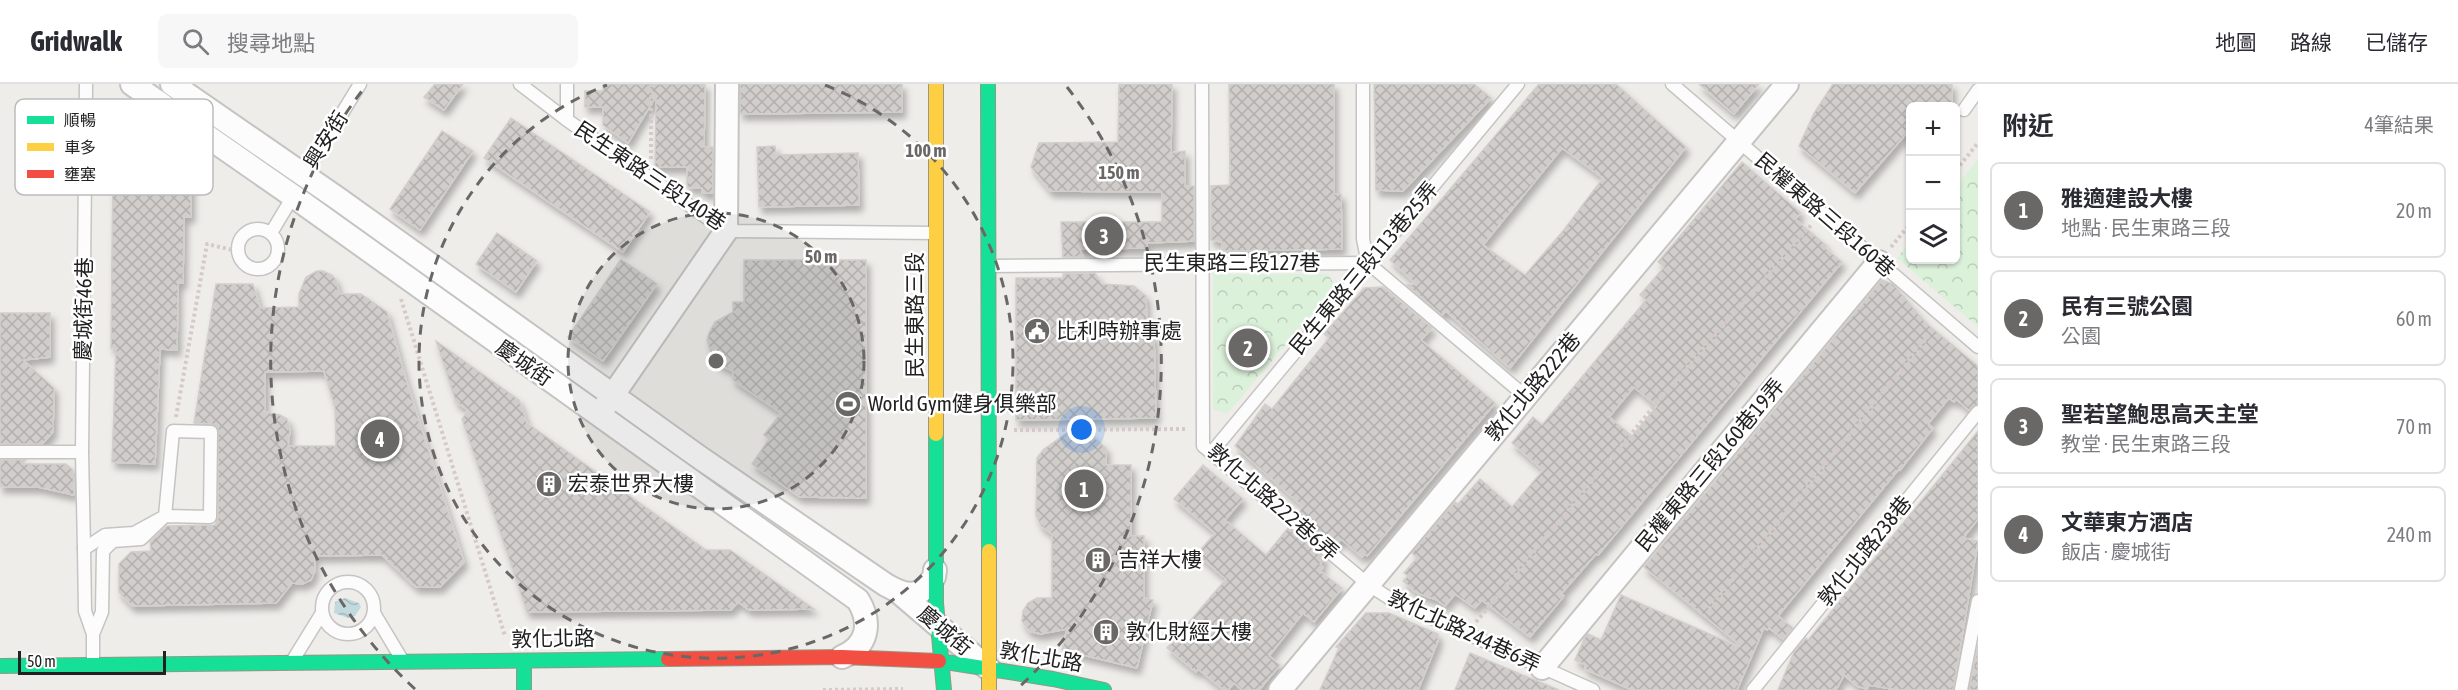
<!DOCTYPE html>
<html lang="zh-TW">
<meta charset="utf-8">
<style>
body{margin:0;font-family:"Asap Condensed","Noto Sans TC",sans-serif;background:#f7f7f7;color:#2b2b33}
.controls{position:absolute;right:18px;top:18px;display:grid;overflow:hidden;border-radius:9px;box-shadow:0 2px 4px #0004}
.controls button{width:54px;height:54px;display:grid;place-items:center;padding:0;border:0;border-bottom:2px solid #e1e1e2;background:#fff;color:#2b2b33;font:30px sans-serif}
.scale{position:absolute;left:18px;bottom:15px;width:148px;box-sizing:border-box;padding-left:6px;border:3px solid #212121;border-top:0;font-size:16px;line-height:21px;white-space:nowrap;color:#212121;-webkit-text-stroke:4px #fff;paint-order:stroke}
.you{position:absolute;left:1082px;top:346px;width:21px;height:21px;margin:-15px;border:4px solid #fff;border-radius:50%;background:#1a73e8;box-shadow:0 0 0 9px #1a73e833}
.badge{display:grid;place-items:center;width:39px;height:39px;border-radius:50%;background:#696867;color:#fff;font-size:20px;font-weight:700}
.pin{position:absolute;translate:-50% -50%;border:3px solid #fff;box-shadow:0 2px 6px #0006}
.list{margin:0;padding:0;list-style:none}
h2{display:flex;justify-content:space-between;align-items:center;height:78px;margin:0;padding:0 24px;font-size:26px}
h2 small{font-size:20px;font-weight:400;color:#7c7c81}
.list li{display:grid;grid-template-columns:39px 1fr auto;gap:18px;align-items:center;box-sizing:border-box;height:96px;margin:0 12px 12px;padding:0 12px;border:2px solid #e1e1e2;border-radius:9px}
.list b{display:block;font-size:22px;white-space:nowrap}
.list p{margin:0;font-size:20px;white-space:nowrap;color:#7c7c81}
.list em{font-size:20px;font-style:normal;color:#7c7c81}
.icon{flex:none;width:33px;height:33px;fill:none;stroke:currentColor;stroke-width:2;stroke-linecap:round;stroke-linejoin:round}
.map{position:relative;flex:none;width:1978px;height:606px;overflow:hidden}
header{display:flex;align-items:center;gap:36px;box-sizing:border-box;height:84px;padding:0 30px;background:#fff;border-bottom:2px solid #e1e1e2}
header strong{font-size:28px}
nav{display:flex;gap:33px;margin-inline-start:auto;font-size:21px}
.search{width:420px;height:54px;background:#f7f7f7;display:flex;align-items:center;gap:15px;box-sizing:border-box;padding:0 21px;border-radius:9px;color:#7c7c81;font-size:22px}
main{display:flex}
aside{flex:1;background:#fff}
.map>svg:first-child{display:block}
.park{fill:url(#park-crowns)}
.water{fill:url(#water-waves)}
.building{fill:url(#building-cross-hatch);stroke:#d2cfcc;stroke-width:1.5;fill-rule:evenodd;filter:url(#shadow)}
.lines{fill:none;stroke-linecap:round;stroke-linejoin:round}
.lane-casing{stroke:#c5c4c2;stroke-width:15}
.street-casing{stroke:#c5c4c2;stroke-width:26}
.fast-casing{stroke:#979783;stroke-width:16}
.slow-casing{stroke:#979783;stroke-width:16}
.jam-casing{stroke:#979783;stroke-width:16}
.path{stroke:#d6cac9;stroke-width:4;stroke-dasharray:3 3;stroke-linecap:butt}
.lane{stroke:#fdfcfc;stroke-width:12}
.street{stroke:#fdfcfc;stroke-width:22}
.fast{stroke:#16e098;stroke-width:14}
.slow{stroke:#ffcf43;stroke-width:14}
.jam{stroke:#f24e42;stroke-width:14}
.ring{fill:none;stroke:#696867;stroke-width:3;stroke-dasharray:10 8}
.labels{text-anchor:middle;stroke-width:5;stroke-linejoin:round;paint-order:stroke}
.street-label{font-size:21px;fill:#212121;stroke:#fff}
.poi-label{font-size:21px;fill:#212121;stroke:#fff;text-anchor:start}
.key{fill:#fff;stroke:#bcbcbc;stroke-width:1.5}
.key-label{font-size:16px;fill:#212121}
.centre{fill:#696867;stroke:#fff;stroke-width:3}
.ring-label{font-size:18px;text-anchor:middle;font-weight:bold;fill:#696867;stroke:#fff;stroke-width:5;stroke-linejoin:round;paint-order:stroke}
</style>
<header>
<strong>Gridwalk</strong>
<div class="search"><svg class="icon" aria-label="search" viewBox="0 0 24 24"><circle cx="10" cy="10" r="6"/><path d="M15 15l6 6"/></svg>搜尋地點</div>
<nav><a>地圖</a><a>路線</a><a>已儲存</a></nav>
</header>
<main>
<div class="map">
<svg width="1978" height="606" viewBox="0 0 1978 606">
<defs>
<pattern id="park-crowns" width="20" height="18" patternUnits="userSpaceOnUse" patternTransform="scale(1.5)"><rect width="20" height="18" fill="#dbf1da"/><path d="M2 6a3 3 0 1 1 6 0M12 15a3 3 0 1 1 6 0" fill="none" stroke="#bccebb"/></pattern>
<pattern id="water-waves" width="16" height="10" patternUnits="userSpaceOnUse" patternTransform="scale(1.5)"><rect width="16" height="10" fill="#c2dade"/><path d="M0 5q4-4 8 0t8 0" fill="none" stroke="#a6bbbe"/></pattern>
<pattern id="building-cross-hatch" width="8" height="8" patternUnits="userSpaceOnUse" patternTransform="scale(1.5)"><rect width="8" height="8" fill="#d0cdcb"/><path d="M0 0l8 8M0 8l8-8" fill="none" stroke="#b2b0ae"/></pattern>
<filter id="shadow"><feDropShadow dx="3.5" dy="6" stdDeviation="3" flood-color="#0004"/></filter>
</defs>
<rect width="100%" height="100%" fill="#efedea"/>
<g class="park">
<polygon points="1978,75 1978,243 1897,174 1910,158 1910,176 1956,176 1956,102"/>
<polygon points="1213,190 1328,190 1335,202 1227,330 1213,325"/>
</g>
<polygon class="water" points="345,514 359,519 361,523 355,532 348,534 334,529 335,518"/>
<g class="building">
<polygon points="435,0 463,0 444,26 424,13"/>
<polygon points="603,0 705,0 704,63 713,63 713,109 702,109 702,104 687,103 687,83 655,83 656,12 628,59 603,41 603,23 585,23 585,7 603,7"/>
<polygon points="740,0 902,0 902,28 740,30"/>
<polygon points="1119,0 1172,0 1171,69 1185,67 1185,102 1194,102 1194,157 1147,159 1147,164 1079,165 1084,173 1063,173 1061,138 1162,138 1162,108 1050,107 1031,83 1039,59 1118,58"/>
<polygon points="1229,0 1334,0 1334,110 1341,110 1342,165 1222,167 1222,158 1211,156 1211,102 1230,101"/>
<polygon points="1374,0 1474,0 1491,14 1403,107 1376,106"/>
<path d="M 1539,0 L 1616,0 L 1686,63 L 1510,284 L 1446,227 L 1442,231 L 1407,201 L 1416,200 L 1390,176 ZM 1562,64 L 1603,94 L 1563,147 L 1525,191 L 1483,161 Z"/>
<polygon points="1699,0 1759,0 1734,30"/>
<polygon points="1833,0 1952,0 1952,22 1911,22 1911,44 1855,109 1799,62 1814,29"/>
<polygon points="511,34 650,128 623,168 484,74"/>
<polygon points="442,47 473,67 420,146 390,125"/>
<polygon points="775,62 776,71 858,69 859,121 759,123 757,63"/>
<polygon points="163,65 191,65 191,133 184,133 183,199 178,199 177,266 160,265 155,380 112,378 116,264 111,264 113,73 163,74"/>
<path d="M 1742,78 L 1801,129 L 1795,135 L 1827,162 L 1825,164 L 1842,178 L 1598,471 L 1596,470 L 1561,510 L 1564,512 L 1530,553 L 1482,516 L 1475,524 L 1455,510 L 1445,522 L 1437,516 L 1417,509 L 1403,497 L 1408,492 L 1404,489 L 1417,474 L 1412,469 L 1455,418 L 1458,420 L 1480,395 L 1512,423 L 1543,386 L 1512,359 L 1533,333 L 1542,341 L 1646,216 L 1640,211 L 1664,183 L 1658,178 ZM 1634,303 L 1657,322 L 1632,352 L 1609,333 Z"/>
<polygon points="497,149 537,177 516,208 476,180"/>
<polygon points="621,175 657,200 603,277 568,253"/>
<polygon points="744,176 866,176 866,414 800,413 752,380 769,355 764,351 781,329 733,296 733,287 717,279 711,270 707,256 709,249 715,238 733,228 733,218 744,218"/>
<path d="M 317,187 L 323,187 L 332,191 L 336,196 L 339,210 L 361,210 L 387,228 L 406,296 L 464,478 L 440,503 L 416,503 L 382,471 L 314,472 L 315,487 L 311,496 L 302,500 L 292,499 L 276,519 L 132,522 L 119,508 L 119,480 L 131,468 L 151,467 L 150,458 L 167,442 L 215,441 L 218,434 L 218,345 L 212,340 L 194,339 L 216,200 L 253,200 L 260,224 L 299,223 L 299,210 L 306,193 ZM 324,287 L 335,324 L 336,362 L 288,362 L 290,346 L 287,335 L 280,331 L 265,328 L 265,288 Z"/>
<polygon points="1095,189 1102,200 1134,202 1146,212 1147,247 1154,253 1156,334 1016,336 1016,194 1063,194 1063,190"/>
<polygon points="1882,196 1893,200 1926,239 1978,282 1978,320 1969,326 1956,315 1954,318 1949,314 1928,340 1933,344 1900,386 1899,385 1870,420 1778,532 1793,544 1783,555 1769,544 1767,546 1764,544 1737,606 1632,606 1585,585 1586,581 1575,576 1585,553 1588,550 1601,556 1621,511 1739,563 1740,561 1644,483"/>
<polygon points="1383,203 1432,244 1421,256 1495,319 1367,472 1365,470 1362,473 1341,455 1335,462 1298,431 1302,422 1235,362 1265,320 1272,325 1329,254 1324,250 1364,204"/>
<polygon points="0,229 50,229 50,273 23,276 54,304 53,348 42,360 0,360"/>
<polygon points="436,257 519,316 527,339 706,466 730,466 814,525 749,526 738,518 731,526 527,528 462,335 468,326 456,318"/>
<polygon points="1079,340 1106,364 1106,381 1131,381 1131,452 1144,452 1144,514 1153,516 1137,584 1062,566 1067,545 1040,550 1029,547 1022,537 1023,527 1028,519 1037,514 1052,514 1052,450 1041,442 1036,431 1037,374 1043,366"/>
<polygon points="1978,347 1978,435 1963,454 1978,457 1953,606 1898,606 1869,601 1867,605 1857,602 1844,591 1836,606 1778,606 1794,568 1806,554 1808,556"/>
<polygon points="0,376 26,376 22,380 66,380 73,386 74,411 38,403 0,403"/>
<polygon points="1203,381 1243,415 1225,436 1266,471 1288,444 1325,475 1320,480 1323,483 1320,487 1342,504 1314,538 1303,529 1269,572 1280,581 1259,606 1242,606 1234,599 1228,606 1224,606 1198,585 1196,588 1167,564 1226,495 1197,470 1215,449 1174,415"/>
<polygon points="1366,529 1389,529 1438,550 1438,557 1418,606 1320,606 1339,564 1336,563"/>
<polygon points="1978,561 1978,606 1969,606"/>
<polygon points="1470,569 1559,606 1455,606"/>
</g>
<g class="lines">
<defs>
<g id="lane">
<polyline points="520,0 567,36 726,147 934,149"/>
<polyline points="567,0 567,36"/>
<polyline points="1202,0 1203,362 1369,501 1392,516 1593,606"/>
<polyline points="1363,0 1363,155 1368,179"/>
<polyline points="1672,0 1978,263"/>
<polyline points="1964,26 1978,6"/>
<polyline points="303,93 360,0"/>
<circle cx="258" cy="165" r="20"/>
<polyline points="271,149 295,109"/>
<polyline points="1368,179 1525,312"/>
<polyline points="991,182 1368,179"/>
<polyline points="0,368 82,368 86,0"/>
<polyline points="82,368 84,465"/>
<polyline points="1211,369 1518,0"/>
<circle cx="348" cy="524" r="26"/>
<polyline points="374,529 401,574"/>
<polyline points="293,576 322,529"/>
<polyline points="93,581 93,550 102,528 103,467 113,457 141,455 165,432 173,347 211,348 210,433 165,432 134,449 105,451 84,465 85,527 93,550"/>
<polyline points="1753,606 1978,328"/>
<polyline points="1961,606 1978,517"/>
</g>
<g id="street">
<path d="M 132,0 L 293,112 L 858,516 C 872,539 868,562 842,573"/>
<path d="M 172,0 L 337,114 L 699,373 L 886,501 C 907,513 920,515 934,493 L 935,486"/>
<polyline points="606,321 726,147 727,0"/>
<polyline points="901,510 989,585"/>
<polyline points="1542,584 1879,178"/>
<polyline points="1280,606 1787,0"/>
</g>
<g id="fast">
<polyline points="988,0 989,467"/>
<polyline points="936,350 936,519 944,606"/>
<polyline points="524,577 524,606"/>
<polyline points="939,577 1053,595 1104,606"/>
<polyline points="0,582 668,575"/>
</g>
<g id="slow">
<polyline points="936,0 936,350"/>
<polyline points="989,467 989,606"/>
</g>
<polyline id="jam" points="668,575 842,573 939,577"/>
</defs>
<use href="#lane" class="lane-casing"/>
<use href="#street" class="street-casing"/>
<use href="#fast" class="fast-casing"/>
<use href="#slow" class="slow-casing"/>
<use href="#jam" class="jam-casing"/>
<g class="path">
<polyline points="651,0 651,77"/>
<polyline points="1956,86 1978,59"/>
<polyline points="1891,163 1910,140"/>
<polyline points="401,215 505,552"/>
<polyline points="176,333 207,160 237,167"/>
<polyline points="1014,346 1187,345"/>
<polyline points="1709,525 1934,245"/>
<polyline points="1476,538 1669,304 1812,140"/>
<polyline points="823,606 903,605"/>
</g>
<use href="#lane" class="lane"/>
<use href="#street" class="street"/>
<use href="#fast" class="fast"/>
<use href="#slow" class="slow"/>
<use href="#jam" class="jam"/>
</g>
<circle cx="716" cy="277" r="148" fill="#696867" fill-opacity=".12"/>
<g class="ring">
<circle cx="716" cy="277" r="148"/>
<path d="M825 1A297 297 0 1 1 607 1"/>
<path d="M415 605A445 445 0 0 1 365 3M1067 3A445 445 0 0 1 1017 605"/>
</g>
<defs>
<symbol id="civic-disc" viewBox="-11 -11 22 22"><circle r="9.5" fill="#696867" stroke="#fff"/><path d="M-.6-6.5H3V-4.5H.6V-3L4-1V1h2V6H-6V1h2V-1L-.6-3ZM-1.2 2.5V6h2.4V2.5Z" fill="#fff"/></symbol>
<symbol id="stadium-disc" viewBox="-11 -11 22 22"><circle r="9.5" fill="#696867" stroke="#fff"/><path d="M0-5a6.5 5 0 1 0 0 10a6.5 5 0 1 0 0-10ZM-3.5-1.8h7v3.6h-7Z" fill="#fff"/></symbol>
<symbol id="building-disc" viewBox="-11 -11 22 22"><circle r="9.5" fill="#696867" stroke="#fff"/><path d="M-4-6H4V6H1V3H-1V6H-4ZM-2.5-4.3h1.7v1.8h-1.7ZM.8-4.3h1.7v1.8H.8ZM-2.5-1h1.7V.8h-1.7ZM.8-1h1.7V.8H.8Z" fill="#fff"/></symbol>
</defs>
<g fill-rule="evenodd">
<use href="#civic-disc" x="1022" y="232" width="30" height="30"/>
<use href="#stadium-disc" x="833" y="305" width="30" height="30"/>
<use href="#building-disc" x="534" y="385" width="30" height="30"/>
<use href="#building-disc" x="1083" y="461" width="30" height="30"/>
<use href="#building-disc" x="1091" y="533" width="30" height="30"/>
</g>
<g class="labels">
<g class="street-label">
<text transform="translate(326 56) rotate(-58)" y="7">興安街</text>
<text transform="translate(650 92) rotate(34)" y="7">民生東路三段140巷</text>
<text transform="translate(1825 131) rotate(41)" y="7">民權東路三段160巷</text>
<text x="1232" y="186">民生東路三段127巷</text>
<text transform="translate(1364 184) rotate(-50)" y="7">民生東路三段113巷25弄</text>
<text transform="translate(84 225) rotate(-89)" y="7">慶城街46巷</text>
<text transform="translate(915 231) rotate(-90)" y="7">民生東路三段</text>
<text transform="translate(524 279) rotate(35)" y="7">慶城街</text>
<text transform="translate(1533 303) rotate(-50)" y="7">敦化北路222巷</text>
<text transform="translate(1710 381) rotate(-50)" y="7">民權東路三段160巷19弄</text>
<text transform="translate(1273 418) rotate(41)" y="7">敦化北路222巷6弄</text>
<text transform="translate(1865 467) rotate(-51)" y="7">敦化北路238巷</text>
<text transform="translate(945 547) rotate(40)" y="7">慶城街</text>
<text transform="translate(1464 547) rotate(25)" y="7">敦化北路244巷6弄</text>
<text transform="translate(553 555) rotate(-1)" y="7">敦化北路</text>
<text transform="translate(1041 573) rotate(10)" y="7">敦化北路</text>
</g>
<g class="poi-label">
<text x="1056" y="254">比利時辦事處</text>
<text x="868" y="327">World Gym健身俱樂部</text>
<text x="568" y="407">宏泰世界大樓</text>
<text x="1118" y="483">吉祥大樓</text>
<text x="1126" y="555">敦化財經大樓</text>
</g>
</g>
<rect x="15" y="15" width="198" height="96" rx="9" class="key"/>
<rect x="27" y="32" width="27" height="8" fill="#16e098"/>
<rect x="27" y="59" width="27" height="8" fill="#ffcf43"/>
<rect x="27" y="86" width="27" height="8" fill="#f24e42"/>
<g class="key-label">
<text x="64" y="42">順暢</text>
<text x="64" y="69">車多</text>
<text x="64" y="96">壅塞</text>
</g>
<circle cx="716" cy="277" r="9" class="centre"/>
<g class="ring-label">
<text x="926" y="73">100 m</text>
<text x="1119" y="95">150 m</text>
<text x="821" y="179">50 m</text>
</g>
</svg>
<div class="controls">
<button>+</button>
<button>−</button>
<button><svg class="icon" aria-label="layers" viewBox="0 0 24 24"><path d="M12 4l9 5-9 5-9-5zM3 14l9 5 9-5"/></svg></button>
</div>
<div class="scale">50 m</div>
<div class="you"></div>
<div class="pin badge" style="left:1084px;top:405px">1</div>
<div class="pin badge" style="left:1248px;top:264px">2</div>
<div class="pin badge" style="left:1104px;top:152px">3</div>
<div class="pin badge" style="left:380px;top:355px">4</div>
</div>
<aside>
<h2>附近<small>4筆結果</small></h2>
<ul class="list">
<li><span class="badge">1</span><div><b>雅適建設大樓</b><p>地點 · 民生東路三段</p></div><em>20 m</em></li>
<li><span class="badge">2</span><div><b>民有三號公園</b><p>公園</p></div><em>60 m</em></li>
<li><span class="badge">3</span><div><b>聖若望鮑思高天主堂</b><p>教堂 · 民生東路三段</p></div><em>70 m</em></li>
<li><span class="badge">4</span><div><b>文華東方酒店</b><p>飯店 · 慶城街</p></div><em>240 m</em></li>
</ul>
</aside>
</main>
